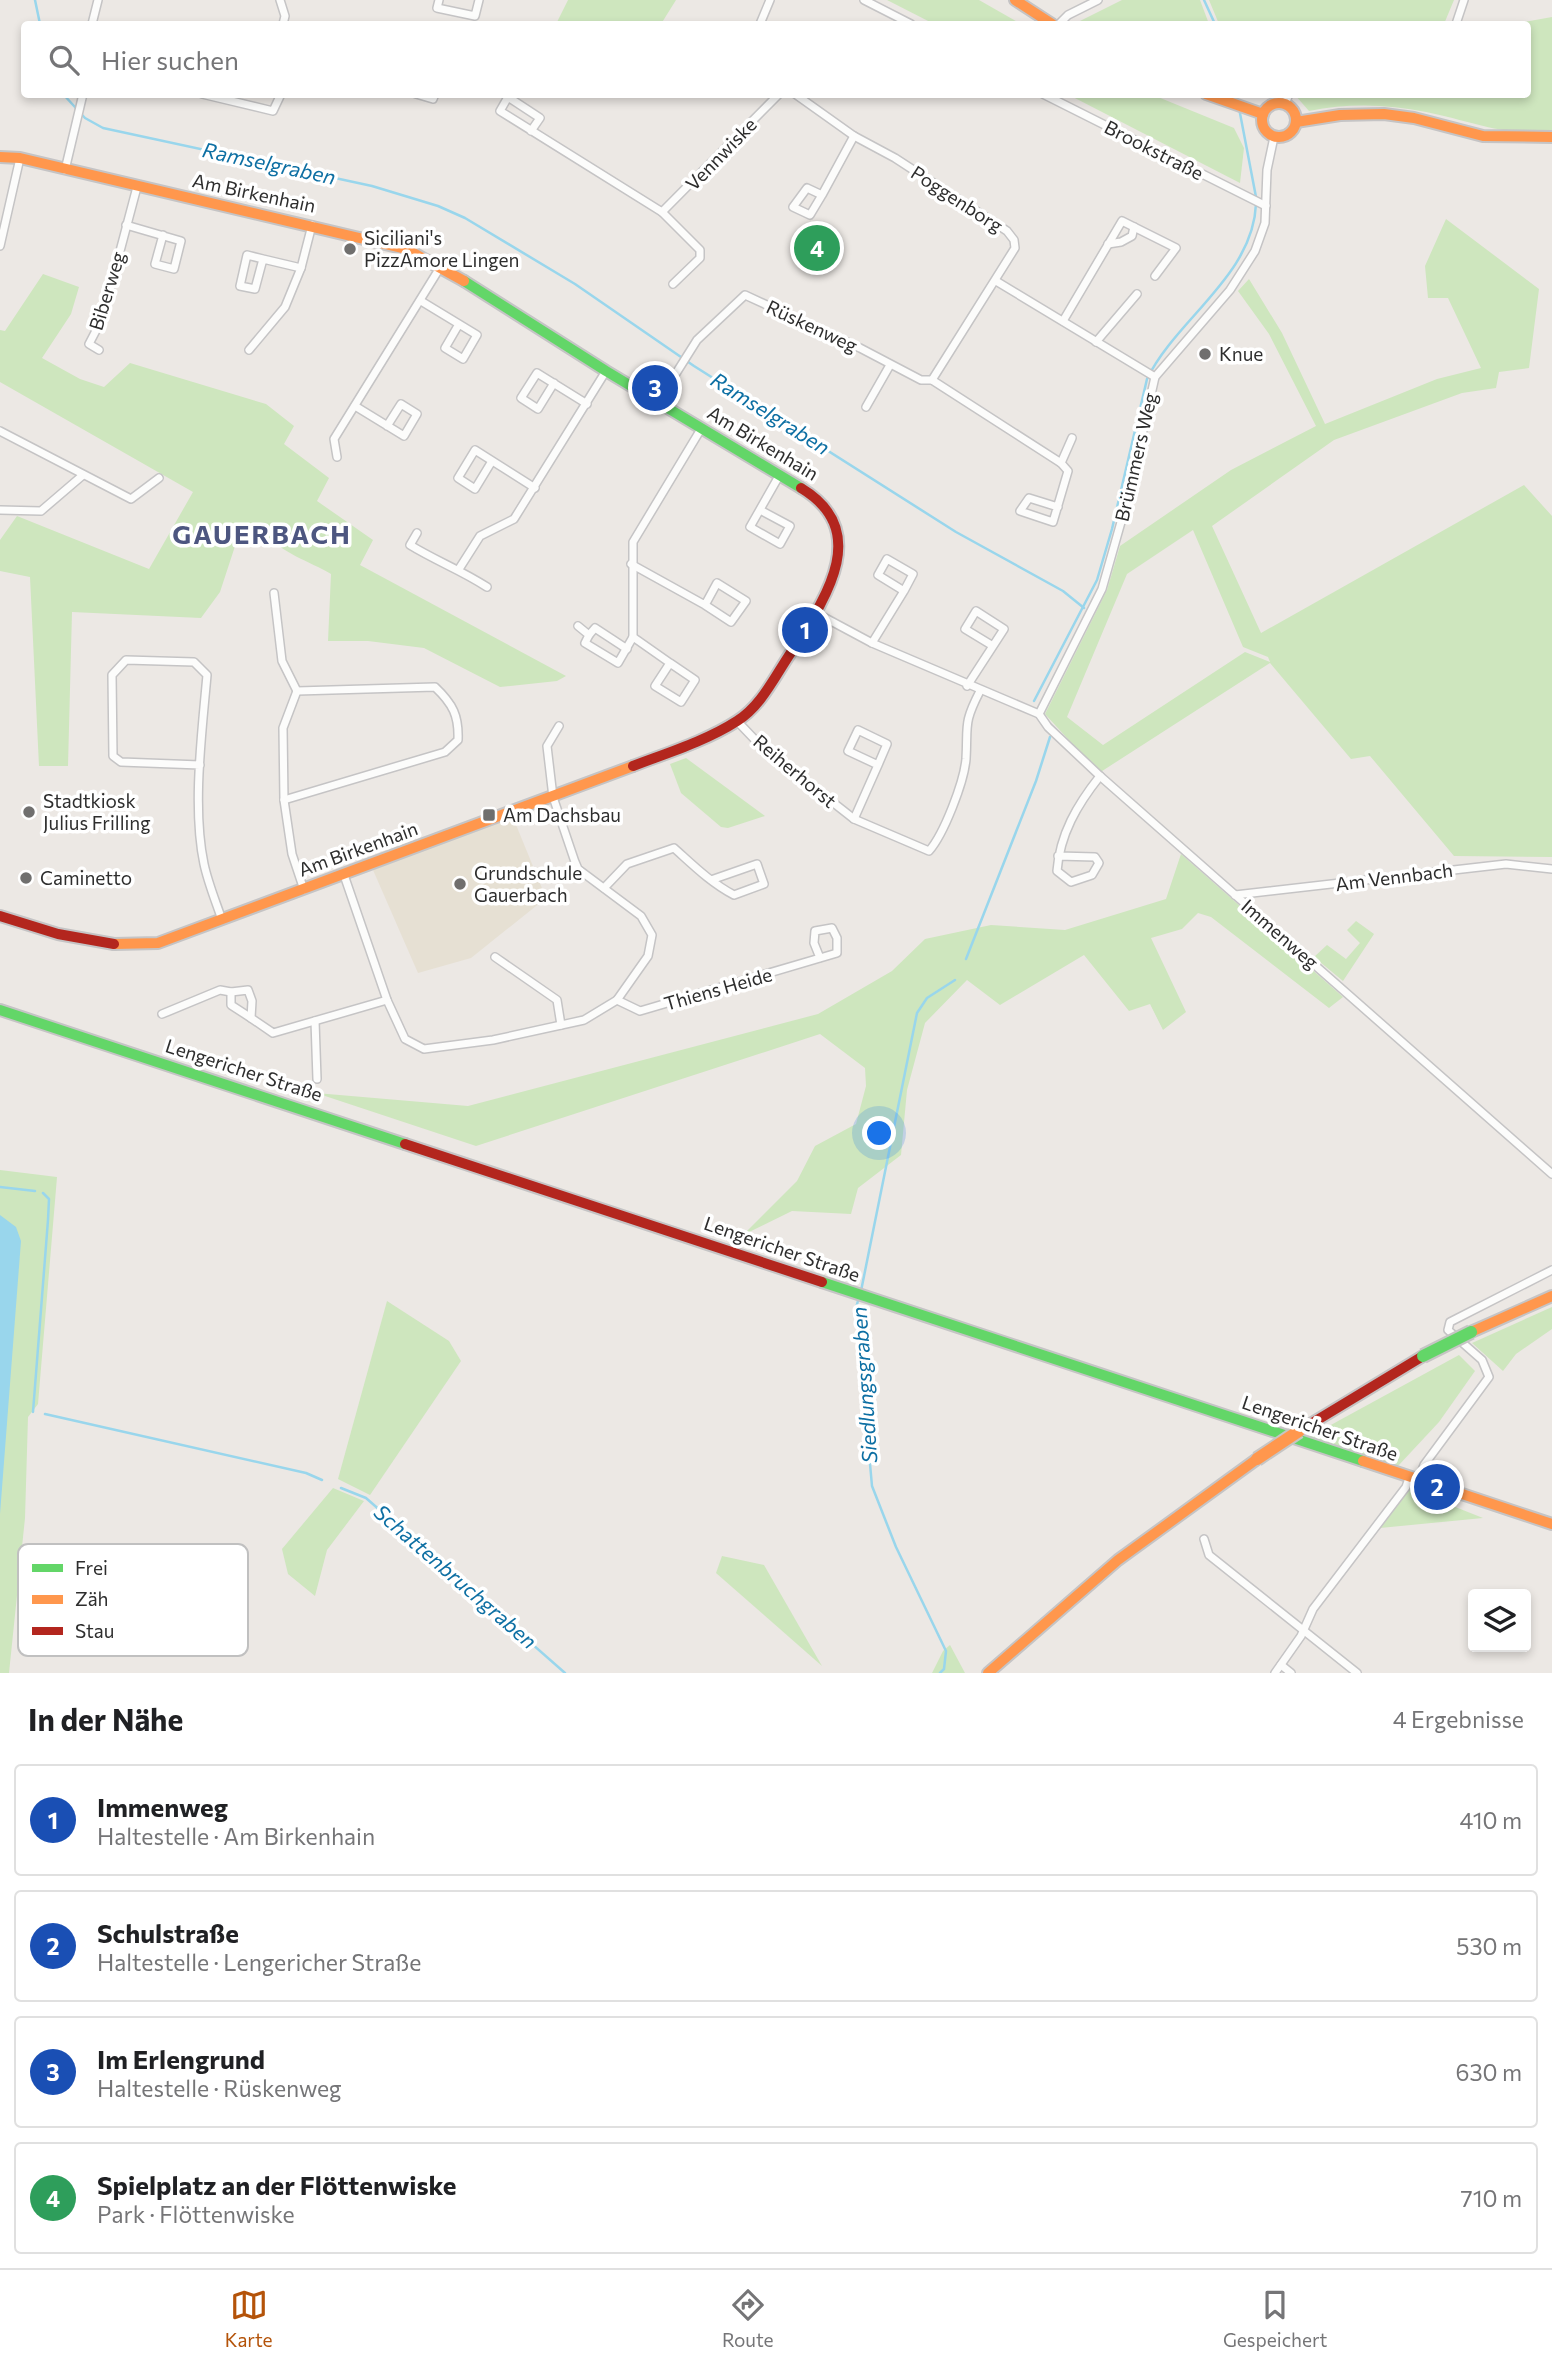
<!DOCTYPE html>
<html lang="de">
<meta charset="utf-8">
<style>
body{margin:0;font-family:Commissioner,sans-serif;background:#f2f2f2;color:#202124}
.controls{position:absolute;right:21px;bottom:21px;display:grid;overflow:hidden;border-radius:7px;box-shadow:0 4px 10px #0003}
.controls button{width:63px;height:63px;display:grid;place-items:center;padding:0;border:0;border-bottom:2px solid #e0e0e0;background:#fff;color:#202124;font:35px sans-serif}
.you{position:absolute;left:880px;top:1134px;width:24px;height:24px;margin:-18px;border:5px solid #fff;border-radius:50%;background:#1a73e8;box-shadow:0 0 0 10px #1a73e833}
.badge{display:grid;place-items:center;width:46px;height:46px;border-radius:50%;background:#b45309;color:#fff;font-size:23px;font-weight:700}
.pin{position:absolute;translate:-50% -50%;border:4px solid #fff;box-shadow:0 2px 7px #0006}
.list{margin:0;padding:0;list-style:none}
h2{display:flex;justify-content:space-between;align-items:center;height:91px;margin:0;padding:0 28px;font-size:30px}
h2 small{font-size:23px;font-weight:400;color:#757577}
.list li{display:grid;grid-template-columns:46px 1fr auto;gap:21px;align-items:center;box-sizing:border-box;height:112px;margin:0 14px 14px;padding:0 14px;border:2px solid #e0e0e0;border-radius:7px}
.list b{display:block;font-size:26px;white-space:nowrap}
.list p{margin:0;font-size:23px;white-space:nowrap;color:#757577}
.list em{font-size:23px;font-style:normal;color:#757577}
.icon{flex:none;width:38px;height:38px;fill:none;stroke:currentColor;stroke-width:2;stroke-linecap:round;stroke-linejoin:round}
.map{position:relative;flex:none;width:1552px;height:1673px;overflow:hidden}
.search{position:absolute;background:#fff;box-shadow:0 4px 10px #0003;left:21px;right:21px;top:21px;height:77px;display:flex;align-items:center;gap:18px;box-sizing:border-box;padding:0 24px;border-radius:7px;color:#757577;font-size:26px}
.sheet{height:595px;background:#fff}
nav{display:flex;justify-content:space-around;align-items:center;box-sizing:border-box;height:98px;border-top:2px solid #e0e0e0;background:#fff;font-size:19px;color:#757577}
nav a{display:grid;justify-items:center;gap:4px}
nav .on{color:#b45309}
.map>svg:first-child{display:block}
.education{fill:#e6e0d3}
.green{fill:#cee6be;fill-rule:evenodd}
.water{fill:#99d6ec}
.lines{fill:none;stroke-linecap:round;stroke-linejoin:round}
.stream{stroke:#99d6ec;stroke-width:2.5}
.street-casing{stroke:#c5c4c5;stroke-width:10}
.fast-casing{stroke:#c5c4c5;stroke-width:14}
.slow-casing{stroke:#c5c4c5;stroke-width:14}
.jam-casing{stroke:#c5c4c5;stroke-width:14}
.street{stroke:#fcfcfb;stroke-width:7}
.fast{stroke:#63d668;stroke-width:10}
.slow{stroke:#ff974d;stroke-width:10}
.jam{stroke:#b3261e;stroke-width:10}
.fast-bridge-casing{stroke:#c6c5c4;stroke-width:16;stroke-linecap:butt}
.slow-bridge-casing{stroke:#c6c5c4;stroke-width:16;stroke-linecap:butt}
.fast-bridge{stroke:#63d668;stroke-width:12}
.slow-bridge{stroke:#ff974d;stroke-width:12}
.poi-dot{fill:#706f6e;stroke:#fff;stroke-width:2.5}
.labels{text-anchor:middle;stroke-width:7;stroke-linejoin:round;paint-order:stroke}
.street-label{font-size:19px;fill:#2e2e2e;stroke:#fff}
.poi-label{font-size:19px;fill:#2e2e2e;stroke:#fff;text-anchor:start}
.water-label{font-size:21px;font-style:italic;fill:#0d6fa3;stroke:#fff}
.district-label{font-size:26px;font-weight:bold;letter-spacing:2px;fill:#4d5680;stroke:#fff}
.key{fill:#fff;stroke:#c0c0c0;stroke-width:2}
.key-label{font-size:19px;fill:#2e2e2e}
</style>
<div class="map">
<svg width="1552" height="1673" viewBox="0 0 1552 1673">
<rect width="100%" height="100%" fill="#ece8e4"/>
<polygon class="education" points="512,815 546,898 471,958 418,973 373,870"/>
<g class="green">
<polygon points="568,0 676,0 661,24 556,24"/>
<polygon points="887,0 979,0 1021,24 934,24"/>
<polygon points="1122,0 1200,0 1209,24 1076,23"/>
<polygon points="1209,0 1454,0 1444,24 1219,24"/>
<path d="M 1552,17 L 1552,132 C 1501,136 1472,121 1426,112 C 1387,104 1348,103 1309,111 L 1295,95 L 1528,94 L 1528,24 L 1513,24 Z"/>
<polygon points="1069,95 1153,95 1234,128 1244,148 1240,183"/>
<path d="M 1446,219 L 1539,289 L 1529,368 L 1499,372 L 1496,388 L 1462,393 L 1334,440 L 1212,526 L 1261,633 L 1524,485 L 1552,516 L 1552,857 L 1454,856 L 1370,756 L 1351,759 L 1270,663 L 1099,773 L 1045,714 L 1107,590 L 1120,546 L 1231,470 L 1316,426 L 1269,334 L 1238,291 L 1249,279 L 1282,333 L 1325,424 L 1437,379 L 1481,368 L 1448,298 L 1428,298 L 1425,266 ZM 1193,530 L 1243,647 L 1268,657 L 1270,662 L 1245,652 L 1103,745 L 1067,717 L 1127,574 Z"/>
<path d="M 43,274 L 79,287 L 71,314 L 42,358 L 80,379 L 104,387 L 130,363 L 266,404 L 294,426 L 284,444 L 329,478 L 317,501 L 373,540 L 360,565 L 566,676 L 557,681 L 500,687 L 424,648 L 368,641 L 328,641 L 331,574 C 309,561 281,553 265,533 L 238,537 L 220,592 L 201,618 L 72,612 L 68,766 L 39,766 L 30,577 L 0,571 L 0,540 L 17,516 L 149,569 L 193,492 L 0,382 L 0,330 L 5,331 Z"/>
<polygon points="686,758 765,816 728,828 721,827 681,793 670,764"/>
<polygon points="1181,854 1343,997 1329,1008 1211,917 1198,913 1182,929 1151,938 1186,1012 1163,1030 1150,1004 1129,1011 1084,955 1000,1005 967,980 925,1023 907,1090 901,1155 858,1188 851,1214 792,1211 743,1235 797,1181 815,1146 856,1124 866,1086 865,1068 820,1034 476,1146 316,1093 468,1106 818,1014 892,971 925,939 991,925 1065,930 1166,899"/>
<polygon points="1356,921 1374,934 1343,981 1314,957 1327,945 1346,959 1360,943 1347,930"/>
<polygon points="0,1170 57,1177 38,1404 28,1417 25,1518 9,1673 0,1673"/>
<polygon points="387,1301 449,1341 461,1361 370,1495 338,1479"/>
<polygon points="1552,1307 1552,1329 1516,1354 1503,1371 1472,1343"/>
<polygon points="1459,1355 1475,1371 1439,1422 1398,1466 1307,1438"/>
<polygon points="333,1488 364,1501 327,1550 315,1596 288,1574 282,1549"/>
<polygon points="1410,1489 1483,1518 1380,1528"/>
<polygon points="722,1556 764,1565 822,1666 716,1573"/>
<polygon points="950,1645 965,1673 932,1673 943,1651"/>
</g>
<polygon class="water" points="0,1215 16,1227 21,1241 0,1514"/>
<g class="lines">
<g class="stream">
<polyline points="35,0 40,24"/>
<polyline points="1204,0 1215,24"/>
<polyline points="63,94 85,118 103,128 372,186 438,206 465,218 575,284 694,366 956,532 1063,591 1084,608"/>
<polyline points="1239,108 1256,197"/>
<path d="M 1034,701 L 1097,580 L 1112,529 L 1147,379 C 1176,319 1253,276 1256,204"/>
<polyline points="966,959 1036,781 1050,737"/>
<polyline points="0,1187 35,1191"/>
<polyline points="861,1291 917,1013 927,998 955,980"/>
<polyline points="859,1297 856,1308 872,1486 896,1547 946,1651 944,1669 940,1673"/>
<polyline points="33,1412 48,1220 49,1199 43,1193"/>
<polyline points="45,1414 306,1473 322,1480"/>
<polyline points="341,1488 366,1498 565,1673"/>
</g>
<defs>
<g id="street">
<polyline points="280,0 285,16 283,24"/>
<polyline points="439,0 437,8 475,16 479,0"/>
<polyline points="864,0 911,24"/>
<polyline points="92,24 98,0"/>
<polyline points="760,24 770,0"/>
<polyline points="1059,24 1068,15 1098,0"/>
<polyline points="1456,24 1464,0"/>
<polyline points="202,94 273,111 281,94"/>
<polyline points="416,94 433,99 435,94"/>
<polyline points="795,94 854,136 895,158 1007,231 1014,240 1015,248 932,380"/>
<polyline points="1043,94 1266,206"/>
<polyline points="1285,104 1289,94"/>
<polyline points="531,131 540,118 508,97 500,111 662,212 779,94"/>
<polyline points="65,170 83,94"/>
<polyline points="822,195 810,215 793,207 807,188 822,195 854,136"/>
<polyline points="662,212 700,250 700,258 673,284"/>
<polyline points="126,225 181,241 174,269 155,264 163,235"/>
<polyline points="1108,244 1121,242 1132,236 1134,227"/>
<polyline points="0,246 20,158"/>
<polyline points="263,259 247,255 240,286 255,289 263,259 301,268"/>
<polyline points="996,281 1155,377"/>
<polyline points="421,301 477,335 463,359 445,348 459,324"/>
<polyline points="1063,321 1122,221 1176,248 1155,276"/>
<polyline points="1096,342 1137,294"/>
<polyline points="99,350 89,344 102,319 137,187"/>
<polyline points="249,350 285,307 301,268 312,225"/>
<polyline points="554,383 538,409 521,398 537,373 587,404"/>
<polyline points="658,402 697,340 745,295 860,348 921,380 932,380 1061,463 1068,471 1053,522 1020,511 1029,498 1058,507"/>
<polyline points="355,406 404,436 417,414 401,404 387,426"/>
<polyline points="866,407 890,365"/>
<polyline points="0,431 131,499 159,478"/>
<polyline points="337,457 334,439 441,266"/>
<polyline points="492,461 475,489 458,478 475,450 535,488"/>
<polyline points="1061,463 1072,438"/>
<polyline points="0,510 41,511 83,475"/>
<polyline points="760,510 790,526 780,544 750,527 779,476"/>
<path d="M 417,533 L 410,545 C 436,561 461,570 487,587"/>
<polyline points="631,564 705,605 717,583 746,601 731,622 705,605"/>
<polyline points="459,569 480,536 514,519 606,371"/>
<polyline points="274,593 282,661 297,691"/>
<polyline points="816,613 872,643 1039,714 1048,727 1100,776 1552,1174"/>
<polyline points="578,626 589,635 585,643 618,663 633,637"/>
<polyline points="589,635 595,628 627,649"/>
<polyline points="872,643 904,591 878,575 887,559 913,574 904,591"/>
<polyline points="670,663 695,680 681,702 655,686 670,663 633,637 633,542 701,429"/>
<polyline points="967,686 993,646 965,629 976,611 1004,629 993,646"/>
<polyline points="297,691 283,728 284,800 292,854 304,890"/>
<polyline points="1039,714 1102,589 1127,501 1155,377 1230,290 1255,251 1265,223 1267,170 1274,137"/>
<path d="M 737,721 L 760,745 L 854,819 L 929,851 C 944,834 964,782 966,759 C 968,725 963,724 980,691"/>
<path d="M 200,765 L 121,762 L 113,756 L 112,675 L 126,660 L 194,662 L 207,675 C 202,732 192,808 204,864 C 208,883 216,902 222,920"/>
<path d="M 284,800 L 445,752 L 458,740 C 459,716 453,704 435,687 L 297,691"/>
<polyline points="854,819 878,765 848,751 858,730 887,744 878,765"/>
<path d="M 1058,856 L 1095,857 L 1099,863 L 1092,875 L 1071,882 L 1057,871 C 1060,834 1077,805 1100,776"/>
<polyline points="344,875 387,1000 405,1039 424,1049 493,1040 584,1020 617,1000 648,956 652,935 641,916 578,869 575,862 553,797 547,746 559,726"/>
<path d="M 604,888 L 627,864 L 674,848 C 693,865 711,883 734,895 L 764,884 L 757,864 L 711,880"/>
<polyline points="1235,895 1506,864 1552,869"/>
<polyline points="495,957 557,1000 561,1025"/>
<polyline points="231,992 231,1005 251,1018"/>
<polyline points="617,1000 640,1011 820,958 837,953 837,938 832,928 815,931 814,943 820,958"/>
<polyline points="162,1014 220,990 231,992 248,990 252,1001 251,1018 273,1033 387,1000"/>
<polyline points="315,1021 317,1079"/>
<polyline points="1418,1481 1424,1465 1489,1377 1482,1360 1448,1330 1450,1322 1552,1270"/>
<polyline points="1204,1539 1209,1555 1357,1673"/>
<polyline points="1281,1665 1291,1673"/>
<polyline points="1275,1673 1301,1636 1313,1609 1406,1487 1409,1478"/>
</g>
<g id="fast">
<polyline points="464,281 606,371 801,488"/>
<polyline points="0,1010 405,1144"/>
<polyline points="822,1282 1363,1461"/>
</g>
<g id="slow">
<polyline points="1015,0 1052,24"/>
<polyline points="1206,94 1263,114"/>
<circle cx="1279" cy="120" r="17"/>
<polyline points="1296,122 1340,115 1384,114 1414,118 1483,136 1552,137"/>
<polyline points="0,157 20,158 406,249 464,281"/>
<polyline points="114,944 158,943 633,766"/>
<polyline points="1471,1332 1552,1296"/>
<polyline points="1363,1461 1552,1524"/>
<polyline points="988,1673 1118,1560 1257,1459"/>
</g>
<g id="jam">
<path d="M 633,766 C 667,753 706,741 737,721 C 761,706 774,678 790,654 C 823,602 874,532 801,488"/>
<polyline points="0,916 58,934 114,944"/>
<polyline points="405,1144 822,1282"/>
<polyline points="1299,1431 1423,1356"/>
</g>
</defs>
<use href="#street" class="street-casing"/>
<use href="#fast" class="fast-casing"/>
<use href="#slow" class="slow-casing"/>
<use href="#jam" class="jam-casing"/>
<use href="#street" class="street"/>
<use href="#fast" class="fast"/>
<use href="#slow" class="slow"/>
<use href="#jam" class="jam"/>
<defs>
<polyline id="fast-bridge" points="1423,1356 1471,1332"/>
<polyline id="slow-bridge" points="1257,1459 1299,1431"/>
</defs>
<use href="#fast-bridge" class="fast-bridge-casing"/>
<use href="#slow-bridge" class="slow-bridge-casing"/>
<use href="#fast-bridge" class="fast-bridge"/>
<use href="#slow-bridge" class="slow-bridge"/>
</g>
<g class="poi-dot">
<circle cx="350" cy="249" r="7"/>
<circle cx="1205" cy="354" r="7"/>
<circle cx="29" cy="812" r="7"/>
<rect x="482" y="808" width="14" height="14" rx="3.5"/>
<circle cx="26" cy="878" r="7"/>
<circle cx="460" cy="884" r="7"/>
</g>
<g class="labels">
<g class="street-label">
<text transform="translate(1154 150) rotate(27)" y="7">Brookstraße</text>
<text transform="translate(721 154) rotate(-46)" y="7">Vennwiske</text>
<text transform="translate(254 193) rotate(12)" y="7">Am Birkenhain</text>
<text transform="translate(957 199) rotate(33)" y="7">Poggenborg</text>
<text transform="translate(107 291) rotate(-73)" y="7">Biberweg</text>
<text transform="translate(812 326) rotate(25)" y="7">Rüskenweg</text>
<text transform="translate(763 443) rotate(31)" y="7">Am Birkenhain</text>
<text transform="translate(1136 457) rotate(-77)" y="7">Brümmers Weg</text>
<text transform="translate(795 771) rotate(40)" y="7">Reiherhorst</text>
<text transform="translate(358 849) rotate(-20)" y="7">Am Birkenhain</text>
<text transform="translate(1394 877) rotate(-7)" y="7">Am Vennbach</text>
<text transform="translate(1280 934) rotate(41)" y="7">Immenweg</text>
<text transform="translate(718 989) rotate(-16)" y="7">Thiens Heide</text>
<text transform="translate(244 1070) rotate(18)" y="7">Lengericher Straße</text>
<text transform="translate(782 1249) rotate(19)" y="7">Lengericher Straße</text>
<text transform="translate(1320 1428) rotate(19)" y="7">Lengericher Straße</text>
</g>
<g class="poi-label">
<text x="364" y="245">Siciliani's<tspan x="364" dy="22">PizzAmore Lingen</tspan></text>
<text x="1219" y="361">Knue</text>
<text x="43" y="808">Stadtkiosk<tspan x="43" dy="22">Julius Frilling</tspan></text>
<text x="503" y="822">Am Dachsbau</text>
<text x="474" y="880">Grundschule<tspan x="474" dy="22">Gauerbach</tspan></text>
<text x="40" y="885">Caminetto</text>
</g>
<g class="water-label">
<text transform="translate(269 164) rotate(12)" y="7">Ramselgraben</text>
<text transform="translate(770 414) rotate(32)" y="7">Ramselgraben</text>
<text transform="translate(865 1385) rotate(-94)" y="7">Siedlungsgraben</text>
<text transform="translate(455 1577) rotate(41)" y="7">Schattenbruchgraben</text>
</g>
<g class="district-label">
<text x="262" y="544">GAUERBACH</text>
</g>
</g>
<rect x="18" y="1544" width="230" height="112" rx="10" class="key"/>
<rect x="32" y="1564" width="31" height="8" fill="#63d668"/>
<rect x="32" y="1595" width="31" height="9" fill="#ff974d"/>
<rect x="32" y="1627" width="31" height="8" fill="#b3261e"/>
<g class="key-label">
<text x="75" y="1575">Frei</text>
<text x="75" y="1606">Zäh</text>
<text x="75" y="1638">Stau</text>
</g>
</svg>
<div class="controls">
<button><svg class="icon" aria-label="layers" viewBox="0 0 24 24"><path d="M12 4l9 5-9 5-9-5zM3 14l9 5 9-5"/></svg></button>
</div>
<div class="you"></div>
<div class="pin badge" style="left:805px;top:630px;background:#1a4fb4">1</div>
<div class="pin badge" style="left:1437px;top:1487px;background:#1a4fb4">2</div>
<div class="pin badge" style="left:655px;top:388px;background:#1a4fb4">3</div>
<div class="pin badge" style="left:817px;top:248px;background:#2e9e5b">4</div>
<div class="search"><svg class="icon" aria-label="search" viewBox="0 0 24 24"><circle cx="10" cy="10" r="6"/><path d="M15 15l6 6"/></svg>Hier suchen</div>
</div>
<section class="sheet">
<h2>In der Nähe<small>4 Ergebnisse</small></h2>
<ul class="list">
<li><span class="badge" style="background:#1a4fb4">1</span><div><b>Immenweg</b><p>Haltestelle · Am Birkenhain</p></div><em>410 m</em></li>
<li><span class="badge" style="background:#1a4fb4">2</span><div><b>Schulstraße</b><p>Haltestelle · Lengericher Straße</p></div><em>530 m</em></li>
<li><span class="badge" style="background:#1a4fb4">3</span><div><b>Im Erlengrund</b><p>Haltestelle · Rüskenweg</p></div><em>630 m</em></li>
<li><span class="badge" style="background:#2e9e5b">4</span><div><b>Spielplatz an der Flöttenwiske</b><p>Park · Flöttenwiske</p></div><em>710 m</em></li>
</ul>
</section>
<nav>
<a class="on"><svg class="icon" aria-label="map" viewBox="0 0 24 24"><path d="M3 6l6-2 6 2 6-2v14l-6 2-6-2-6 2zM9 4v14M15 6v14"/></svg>Karte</a>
<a><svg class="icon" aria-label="directions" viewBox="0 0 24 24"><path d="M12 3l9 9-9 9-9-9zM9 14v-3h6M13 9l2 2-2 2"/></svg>Route</a>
<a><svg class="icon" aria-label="saved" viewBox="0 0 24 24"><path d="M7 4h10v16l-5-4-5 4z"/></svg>Gespeichert</a>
</nav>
